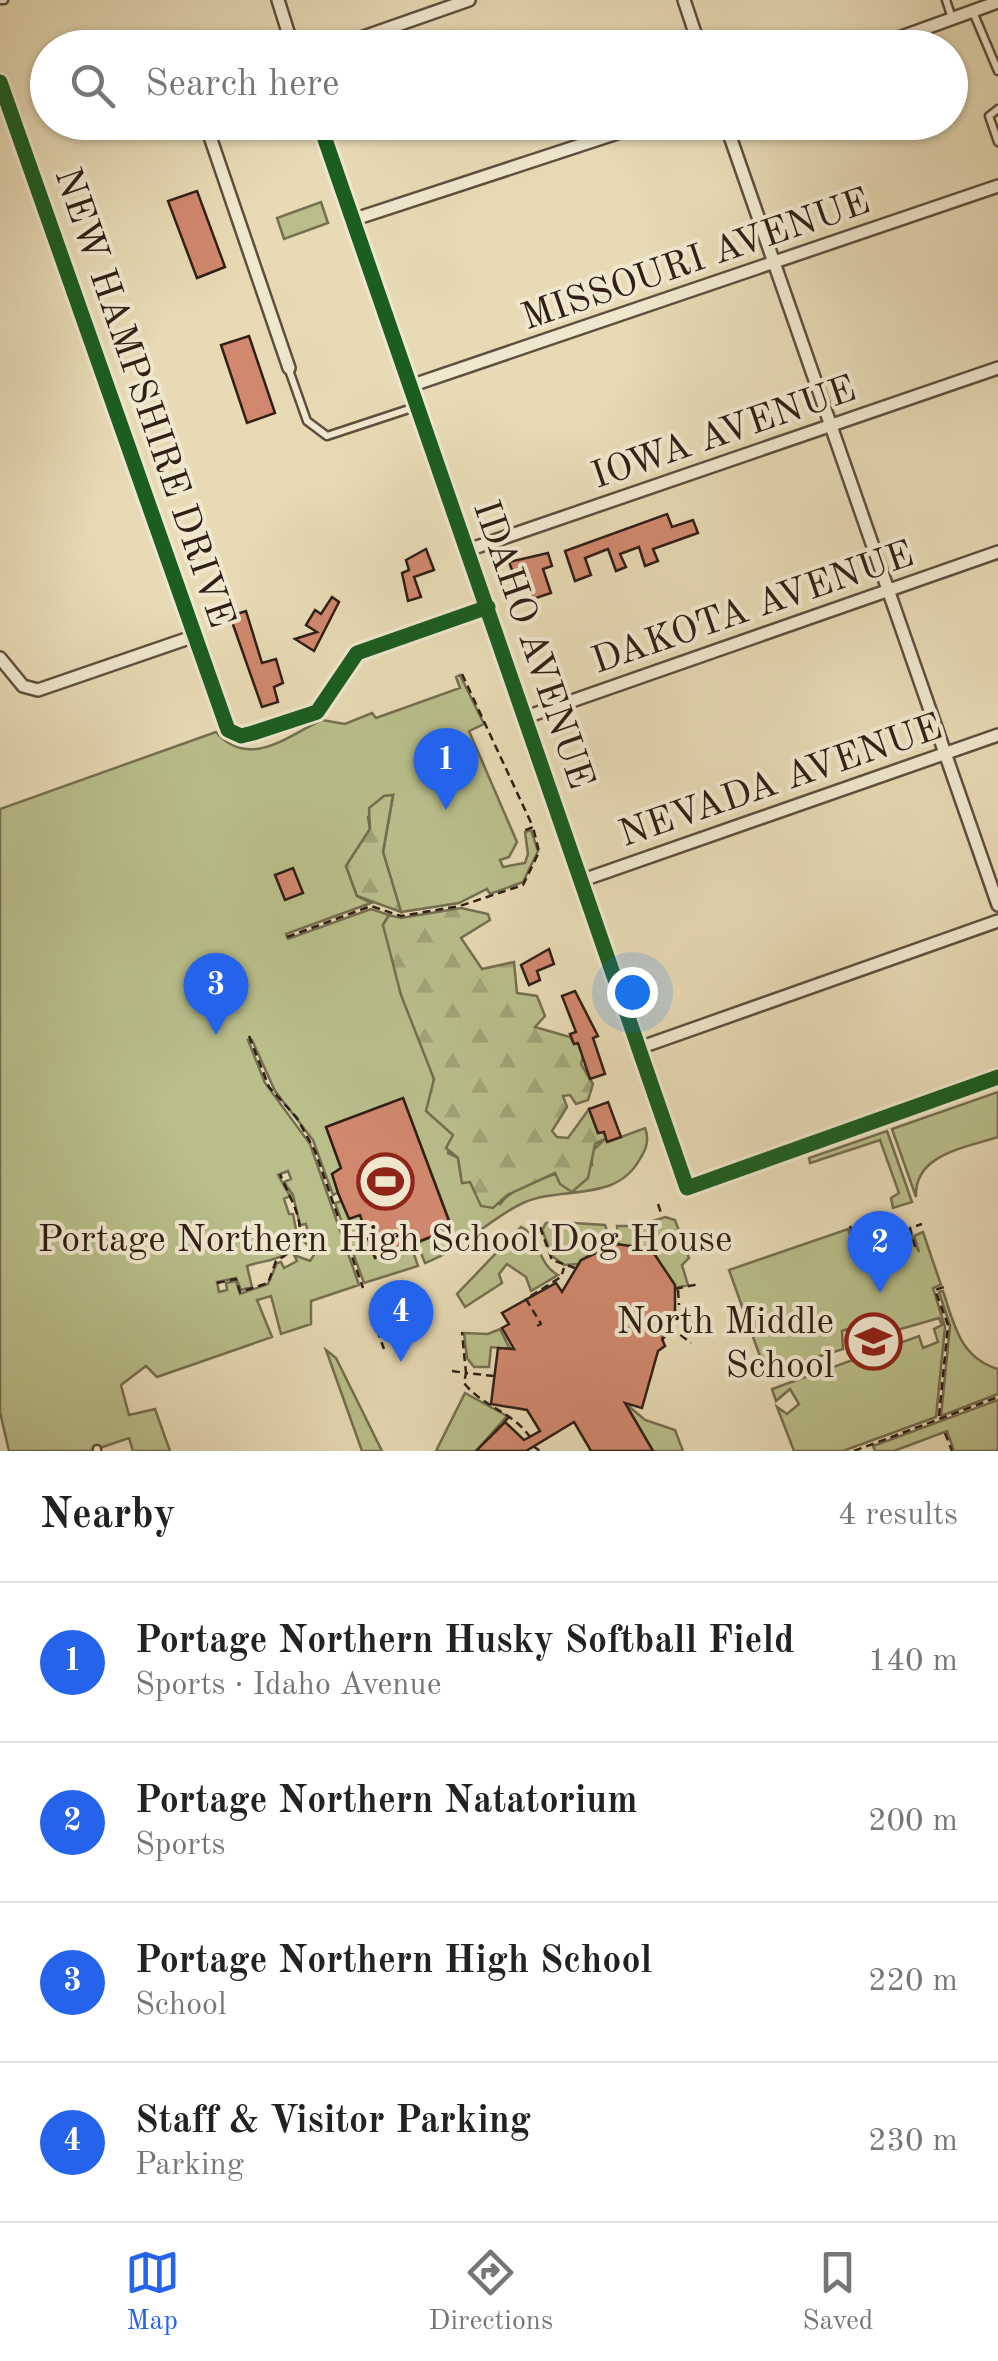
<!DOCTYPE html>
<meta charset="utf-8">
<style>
body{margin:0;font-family:"Old Standard TT",serif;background:#f6f6f6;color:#222}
.you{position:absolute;left:632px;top:992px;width:35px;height:35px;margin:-25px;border:8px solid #fff;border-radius:50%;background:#1a73e8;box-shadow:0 0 0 15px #1a73e833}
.badge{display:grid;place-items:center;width:65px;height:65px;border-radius:50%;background:#2563eb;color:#fff;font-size:32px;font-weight:700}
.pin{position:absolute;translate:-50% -82px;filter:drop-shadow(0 2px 5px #0008)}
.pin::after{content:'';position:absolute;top:52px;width:35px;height:30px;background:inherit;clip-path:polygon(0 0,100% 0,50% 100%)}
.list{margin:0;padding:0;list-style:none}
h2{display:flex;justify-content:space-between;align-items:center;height:130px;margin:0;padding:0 40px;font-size:42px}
h2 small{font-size:32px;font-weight:400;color:#767676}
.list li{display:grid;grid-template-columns:65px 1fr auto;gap:30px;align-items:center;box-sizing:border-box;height:160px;padding:0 40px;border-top:2px solid #e0e0e0}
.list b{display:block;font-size:38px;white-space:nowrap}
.list p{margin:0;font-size:32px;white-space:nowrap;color:#767676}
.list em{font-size:32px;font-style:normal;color:#767676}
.icon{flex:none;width:55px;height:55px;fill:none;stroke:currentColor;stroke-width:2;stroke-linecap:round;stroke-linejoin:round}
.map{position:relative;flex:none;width:998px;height:1451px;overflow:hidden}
.search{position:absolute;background:#fff;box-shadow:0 2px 8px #0004;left:30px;right:30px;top:30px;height:110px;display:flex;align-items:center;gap:25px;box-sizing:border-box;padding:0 35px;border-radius:55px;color:#767676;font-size:38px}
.sheet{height:770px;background:#fff}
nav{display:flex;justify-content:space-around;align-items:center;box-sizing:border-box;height:140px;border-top:2px solid #e0e0e0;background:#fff;font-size:28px;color:#767676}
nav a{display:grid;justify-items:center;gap:5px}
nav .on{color:#2563eb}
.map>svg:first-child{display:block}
.grass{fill:#b9be8a;stroke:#756e50;stroke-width:2.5;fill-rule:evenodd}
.forest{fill:url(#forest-firs);stroke:#756e50;stroke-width:2.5}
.building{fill:#d0886e;stroke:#311f15;stroke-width:2.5}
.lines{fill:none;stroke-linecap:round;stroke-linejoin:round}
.service-casing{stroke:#5e4e3d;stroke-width:11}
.minor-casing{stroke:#5e4e3d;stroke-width:16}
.path{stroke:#311f15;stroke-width:2.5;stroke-dasharray:8 5;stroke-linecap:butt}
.service{stroke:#efe7ce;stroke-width:6}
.minor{stroke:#efe7ce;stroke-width:11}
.cycleway-casing{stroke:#efe7ce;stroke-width:21}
.cycleway{stroke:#1b5e20;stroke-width:15}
.labels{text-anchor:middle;stroke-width:8;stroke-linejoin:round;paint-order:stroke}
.street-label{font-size:38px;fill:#311f15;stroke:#efe7ce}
.poi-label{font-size:38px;fill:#311f15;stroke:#efe7ce}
</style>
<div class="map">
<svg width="998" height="1451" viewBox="0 0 998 1451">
<defs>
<pattern id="forest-firs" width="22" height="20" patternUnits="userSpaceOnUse" patternTransform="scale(2.5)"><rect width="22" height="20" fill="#b9be8a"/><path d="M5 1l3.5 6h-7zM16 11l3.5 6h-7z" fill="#a0a376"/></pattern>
</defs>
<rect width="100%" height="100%" fill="#e7dab4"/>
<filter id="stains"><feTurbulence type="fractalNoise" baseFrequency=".002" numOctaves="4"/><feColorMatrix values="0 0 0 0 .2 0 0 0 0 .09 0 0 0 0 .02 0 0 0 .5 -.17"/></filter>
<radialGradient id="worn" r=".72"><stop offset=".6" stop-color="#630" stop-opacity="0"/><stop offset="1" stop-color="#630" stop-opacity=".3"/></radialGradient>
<g class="grass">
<polygon points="321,202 328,223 284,239 277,218"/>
<path d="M 460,675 L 484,724 L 469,731 L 517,842 L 509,857 L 500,860 L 503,867 L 525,863 L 528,854 L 525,832 L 531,830 L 538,851 L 523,882 L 490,894 L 487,889 L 459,903 L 401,912 L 383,852 L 393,796 L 368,817 L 370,829 L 346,866 L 357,896 L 371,903 L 286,934 L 288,939 L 371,909 L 389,915 L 383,925 L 434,1079 C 429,1103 441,1117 454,1135 L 448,1153 L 458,1158 L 462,1182 L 470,1182 L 500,1204 C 516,1182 565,1171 592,1165 L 591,1152 L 606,1138 L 608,1142 L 645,1128 C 649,1138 647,1148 641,1157 C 617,1204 563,1185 523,1203 C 488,1219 467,1247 425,1263 L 417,1243 L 452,1228 L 403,1098 L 326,1127 L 341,1168 L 332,1174 L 339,1192 L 333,1195 L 313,1140 L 275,1091 L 252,1040 L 248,1040 L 265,1083 L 310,1144 L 359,1285 L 311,1301 L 311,1324 L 281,1334 L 271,1296 L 257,1300 L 272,1337 L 157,1377 L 146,1366 L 121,1385 L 129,1415 L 155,1409 L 170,1451 L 133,1451 L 129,1438 L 91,1451 L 9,1451 L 0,1412 L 0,809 L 216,732 C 250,771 290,734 322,720 L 345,724 L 372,713 L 376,718 L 460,688 L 456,677 ZM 288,1171 L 291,1179 L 284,1182 L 293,1195 L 300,1225 L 306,1224 L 309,1238 L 302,1240 L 316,1252 L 310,1261 L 294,1255 L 297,1261 L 284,1268 L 281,1262 L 277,1263 L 268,1284 L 240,1294 L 236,1281 L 226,1283 L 227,1290 L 219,1292 L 217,1282 L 236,1278 L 241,1290 L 252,1287 L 247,1266 C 267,1259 285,1262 298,1240 L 293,1214 L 289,1214 L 284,1199 L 290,1196 L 278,1175 Z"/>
<path d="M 998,1092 L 998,1137 C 965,1148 914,1154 916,1197 L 892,1129 Z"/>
<polygon points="887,1131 912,1202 893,1208 891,1198 899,1193 880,1140 810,1163 809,1158"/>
<polygon points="342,1201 360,1215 375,1258 411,1245 418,1266 364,1283 335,1203"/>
<polygon points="665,1217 675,1220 689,1258 682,1265 688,1285 675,1288 655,1255 618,1244 617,1226 638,1226"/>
<polygon points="557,1222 605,1225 612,1245 592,1252 578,1264 564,1265 552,1256 542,1230 546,1223"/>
<path d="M 521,1227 C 540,1236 537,1264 558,1275 L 531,1291 L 526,1277 L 507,1264 L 499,1274 L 502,1283 L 465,1307 L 457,1294 Z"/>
<polygon points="848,1229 860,1261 864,1259 859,1247 909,1230 919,1252 914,1236 923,1232 941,1285 933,1288 945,1327 936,1417 843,1451 794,1451 777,1407 787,1414 799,1404 790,1389 776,1401 772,1389 919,1336 923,1348 938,1342 934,1329 942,1325 939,1318 866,1339 860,1325 842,1331 843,1349 766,1373 729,1270"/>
<path d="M 943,1291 C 954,1324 960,1358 998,1369 L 998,1394 L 941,1416 L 950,1326 L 939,1292 Z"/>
<polygon points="500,1329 510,1349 491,1347 489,1367 474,1367 467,1358 464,1333 488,1334"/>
<polygon points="326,1350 336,1358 382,1451 362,1451"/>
<polygon points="465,1393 507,1416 476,1451 436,1451"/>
<polygon points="998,1400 998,1451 954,1451 947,1431 894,1451 875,1451 873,1446"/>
<polygon points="625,1403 645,1420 675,1430 683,1451 653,1451"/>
</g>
<g class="forest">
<polygon points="393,795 383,852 401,912 357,896 346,866 370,829 369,808 384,796"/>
<polygon points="461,908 488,914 490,920 461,938 482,969 514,962 517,993 537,996 545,1016 535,1027 570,1037 574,1044 587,1042 581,1064 593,1084 588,1100 576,1104 570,1095 563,1096 567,1107 552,1131 557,1137 568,1138 589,1109 598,1133 604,1132 606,1138 595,1144 588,1178 572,1192 560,1184 555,1173 507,1195 493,1208 481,1206 470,1182 462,1183 458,1158 446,1148 453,1135 426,1111 434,1079 401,995 383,925 389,915 401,918"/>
</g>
<g class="building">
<polygon points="197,191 225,267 197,278 168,201"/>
<polygon points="249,336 275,413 247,423 221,345"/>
<polygon points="667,514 672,527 693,520 698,533 653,549 658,561 645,566 639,547 620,554 626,567 616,571 608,549 585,558 591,575 575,581 565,551"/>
<polygon points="426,549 434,570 414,577 421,597 408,601 402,573 409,570 406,560"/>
<polygon points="548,553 552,566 543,569 551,593 533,599 525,575 515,578 509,562"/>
<polygon points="332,597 339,602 314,651 295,639 317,632 306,625 315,610 321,614"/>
<polygon points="246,611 262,663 276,659 283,683 274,687 278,702 262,707 230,616"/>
<polygon points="293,868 303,893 285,900 275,875"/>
<polygon points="549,949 554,964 537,971 540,980 529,985 521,965"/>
<polygon points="575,991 598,1036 593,1038 605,1074 590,1079 578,1043 574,1044 570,1034 576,1032 562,996"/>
<polygon points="403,1098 452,1229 375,1258 360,1215 349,1219 338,1193 332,1174 341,1168 326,1127"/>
<polygon points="608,1102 621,1137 607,1142 604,1132 598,1133 589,1109"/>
<polygon points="615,1244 639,1247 655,1255 675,1285 675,1313 662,1339 665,1346 658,1351 642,1408 625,1403 653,1451 591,1451 574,1422 526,1451 476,1451 505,1422 524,1440 540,1431 527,1410 491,1404 498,1348 514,1349 502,1328 509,1324 502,1313 556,1283 562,1292 581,1260"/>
</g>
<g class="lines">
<defs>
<g id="service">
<polyline points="0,0 4,0"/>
<polyline points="946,0 952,18"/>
<polyline points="973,12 998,71"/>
<polyline points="998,109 989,116 998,142"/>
<polyline points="289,370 307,421 327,436 418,406"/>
<polyline points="97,1451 97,1449"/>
</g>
<g id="minor">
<polyline points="278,0 293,48"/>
<polyline points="684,0 700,48"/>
<polyline points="332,48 469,0"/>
<polyline points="871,48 998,2"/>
<polyline points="0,82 228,730 241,736 253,733 317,712 357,653 488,607"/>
<polyline points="205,122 289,368"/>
<polyline points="319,122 687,1188 998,1077"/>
<polyline points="725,122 998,905"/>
<polyline points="352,220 651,122"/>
<polyline points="410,386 998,186"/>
<polyline points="468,550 998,368"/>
<polyline points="0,658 23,686 38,690 195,636"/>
<polyline points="526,717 998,552"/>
<polyline points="583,880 998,735"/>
<polyline points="639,1048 998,921"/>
</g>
</defs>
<use href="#service" class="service-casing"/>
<use href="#minor" class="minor-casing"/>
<g class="path">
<polyline points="462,674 533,827 521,832"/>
<polyline points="287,937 371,906 401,916 460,906 523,885 539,852 533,827"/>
<polyline points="249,1036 269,1087 297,1118 315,1151 363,1288"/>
<polyline points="658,1204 662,1216"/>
<polyline points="874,1218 880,1235 910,1228"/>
<polyline points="850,1226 862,1261"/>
<polyline points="540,1227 552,1260 575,1268"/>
<polyline points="915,1247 910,1228 922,1224"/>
<path d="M 217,1283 L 236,1279 L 240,1292 L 268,1283 L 276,1261 C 319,1239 293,1207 280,1174"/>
<polyline points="675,1289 699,1284"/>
<polyline points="678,1290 679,1305"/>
<polyline points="370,1310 373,1317"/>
<polyline points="537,1326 541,1324 526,1299 561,1277 564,1268"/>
<polyline points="670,1327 691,1343"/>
<polyline points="377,1330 384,1349"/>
<polyline points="662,1340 671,1329"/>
<polyline points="452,1371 466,1373 462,1332"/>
<path d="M 494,1376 L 466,1373 L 464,1383 C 484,1408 512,1411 530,1437"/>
<polyline points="939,1416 948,1325 935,1290 944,1287"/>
<polyline points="495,1432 510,1416"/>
<polyline points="945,1433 952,1451"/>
<polyline points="533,1446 540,1451"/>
<polyline points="590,1451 590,1450"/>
<polyline points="854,1451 998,1397"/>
</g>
<use href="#service" class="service"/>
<use href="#minor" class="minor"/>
<defs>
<g id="cycleway">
<polyline points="0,82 228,730 241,736 253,733 317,712 357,653 488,607"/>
<polyline points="319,122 687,1188 998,1077"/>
</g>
</defs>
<use href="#cycleway" class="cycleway-casing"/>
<use href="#cycleway" class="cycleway"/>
</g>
<defs>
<symbol id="stadium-ring" viewBox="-11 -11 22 22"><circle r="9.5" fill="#efe7ce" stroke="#8f2418" stroke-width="1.5"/><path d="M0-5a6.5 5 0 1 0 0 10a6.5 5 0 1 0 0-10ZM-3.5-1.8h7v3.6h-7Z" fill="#8f2418"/></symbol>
<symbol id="school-ring" viewBox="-11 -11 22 22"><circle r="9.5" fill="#efe7ce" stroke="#8f2418" stroke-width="1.5"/><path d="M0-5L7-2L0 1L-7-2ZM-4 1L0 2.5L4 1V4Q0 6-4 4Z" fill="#8f2418"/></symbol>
</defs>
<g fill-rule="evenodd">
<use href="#stadium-ring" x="354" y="1150" width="63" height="63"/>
<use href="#school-ring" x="842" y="1310" width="63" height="63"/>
</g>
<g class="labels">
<g class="street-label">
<text transform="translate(695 258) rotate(-19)" y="13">MISSOURI AVENUE</text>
<text transform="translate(146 397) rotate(71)" y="13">NEW HAMPSHIRE DRIVE</text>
<text transform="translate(723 431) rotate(-19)" y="13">IOWA AVENUE</text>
<text transform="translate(752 606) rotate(-19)" y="13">DAKOTA AVENUE</text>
<text transform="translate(535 644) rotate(71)" y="13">IDAHO AVENUE</text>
<text transform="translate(780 779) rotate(-19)" y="13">NEVADA AVENUE</text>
</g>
<g class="poi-label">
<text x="385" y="1251">Portage Northern High School Dog House</text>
<text x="834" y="1333" text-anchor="end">North Middle<tspan x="834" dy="44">School</tspan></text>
</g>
</g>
<rect width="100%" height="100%" filter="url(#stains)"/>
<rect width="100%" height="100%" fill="url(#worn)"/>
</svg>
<div class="you"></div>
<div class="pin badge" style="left:446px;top:810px">1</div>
<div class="pin badge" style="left:880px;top:1293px">2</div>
<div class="pin badge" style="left:216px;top:1035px">3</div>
<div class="pin badge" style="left:401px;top:1362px">4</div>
<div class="search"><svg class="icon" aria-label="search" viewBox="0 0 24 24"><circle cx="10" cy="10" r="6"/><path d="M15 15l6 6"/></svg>Search here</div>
</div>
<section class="sheet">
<h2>Nearby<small>4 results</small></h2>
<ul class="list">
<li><span class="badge">1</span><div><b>Portage Northern Husky Softball Field</b><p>Sports · Idaho Avenue</p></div><em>140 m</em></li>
<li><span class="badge">2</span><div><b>Portage Northern Natatorium</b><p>Sports</p></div><em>200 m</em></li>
<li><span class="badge">3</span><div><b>Portage Northern High School</b><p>School</p></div><em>220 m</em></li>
<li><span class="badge">4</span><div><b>Staff &amp; Visitor Parking</b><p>Parking</p></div><em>230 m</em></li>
</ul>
</section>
<nav>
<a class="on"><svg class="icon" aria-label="map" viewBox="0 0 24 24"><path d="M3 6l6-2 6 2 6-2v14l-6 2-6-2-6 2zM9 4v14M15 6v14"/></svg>Map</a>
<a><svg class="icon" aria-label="directions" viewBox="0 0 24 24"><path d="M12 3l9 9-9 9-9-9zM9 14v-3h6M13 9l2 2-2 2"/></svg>Directions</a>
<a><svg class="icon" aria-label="saved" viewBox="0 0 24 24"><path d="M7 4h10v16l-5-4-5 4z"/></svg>Saved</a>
</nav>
